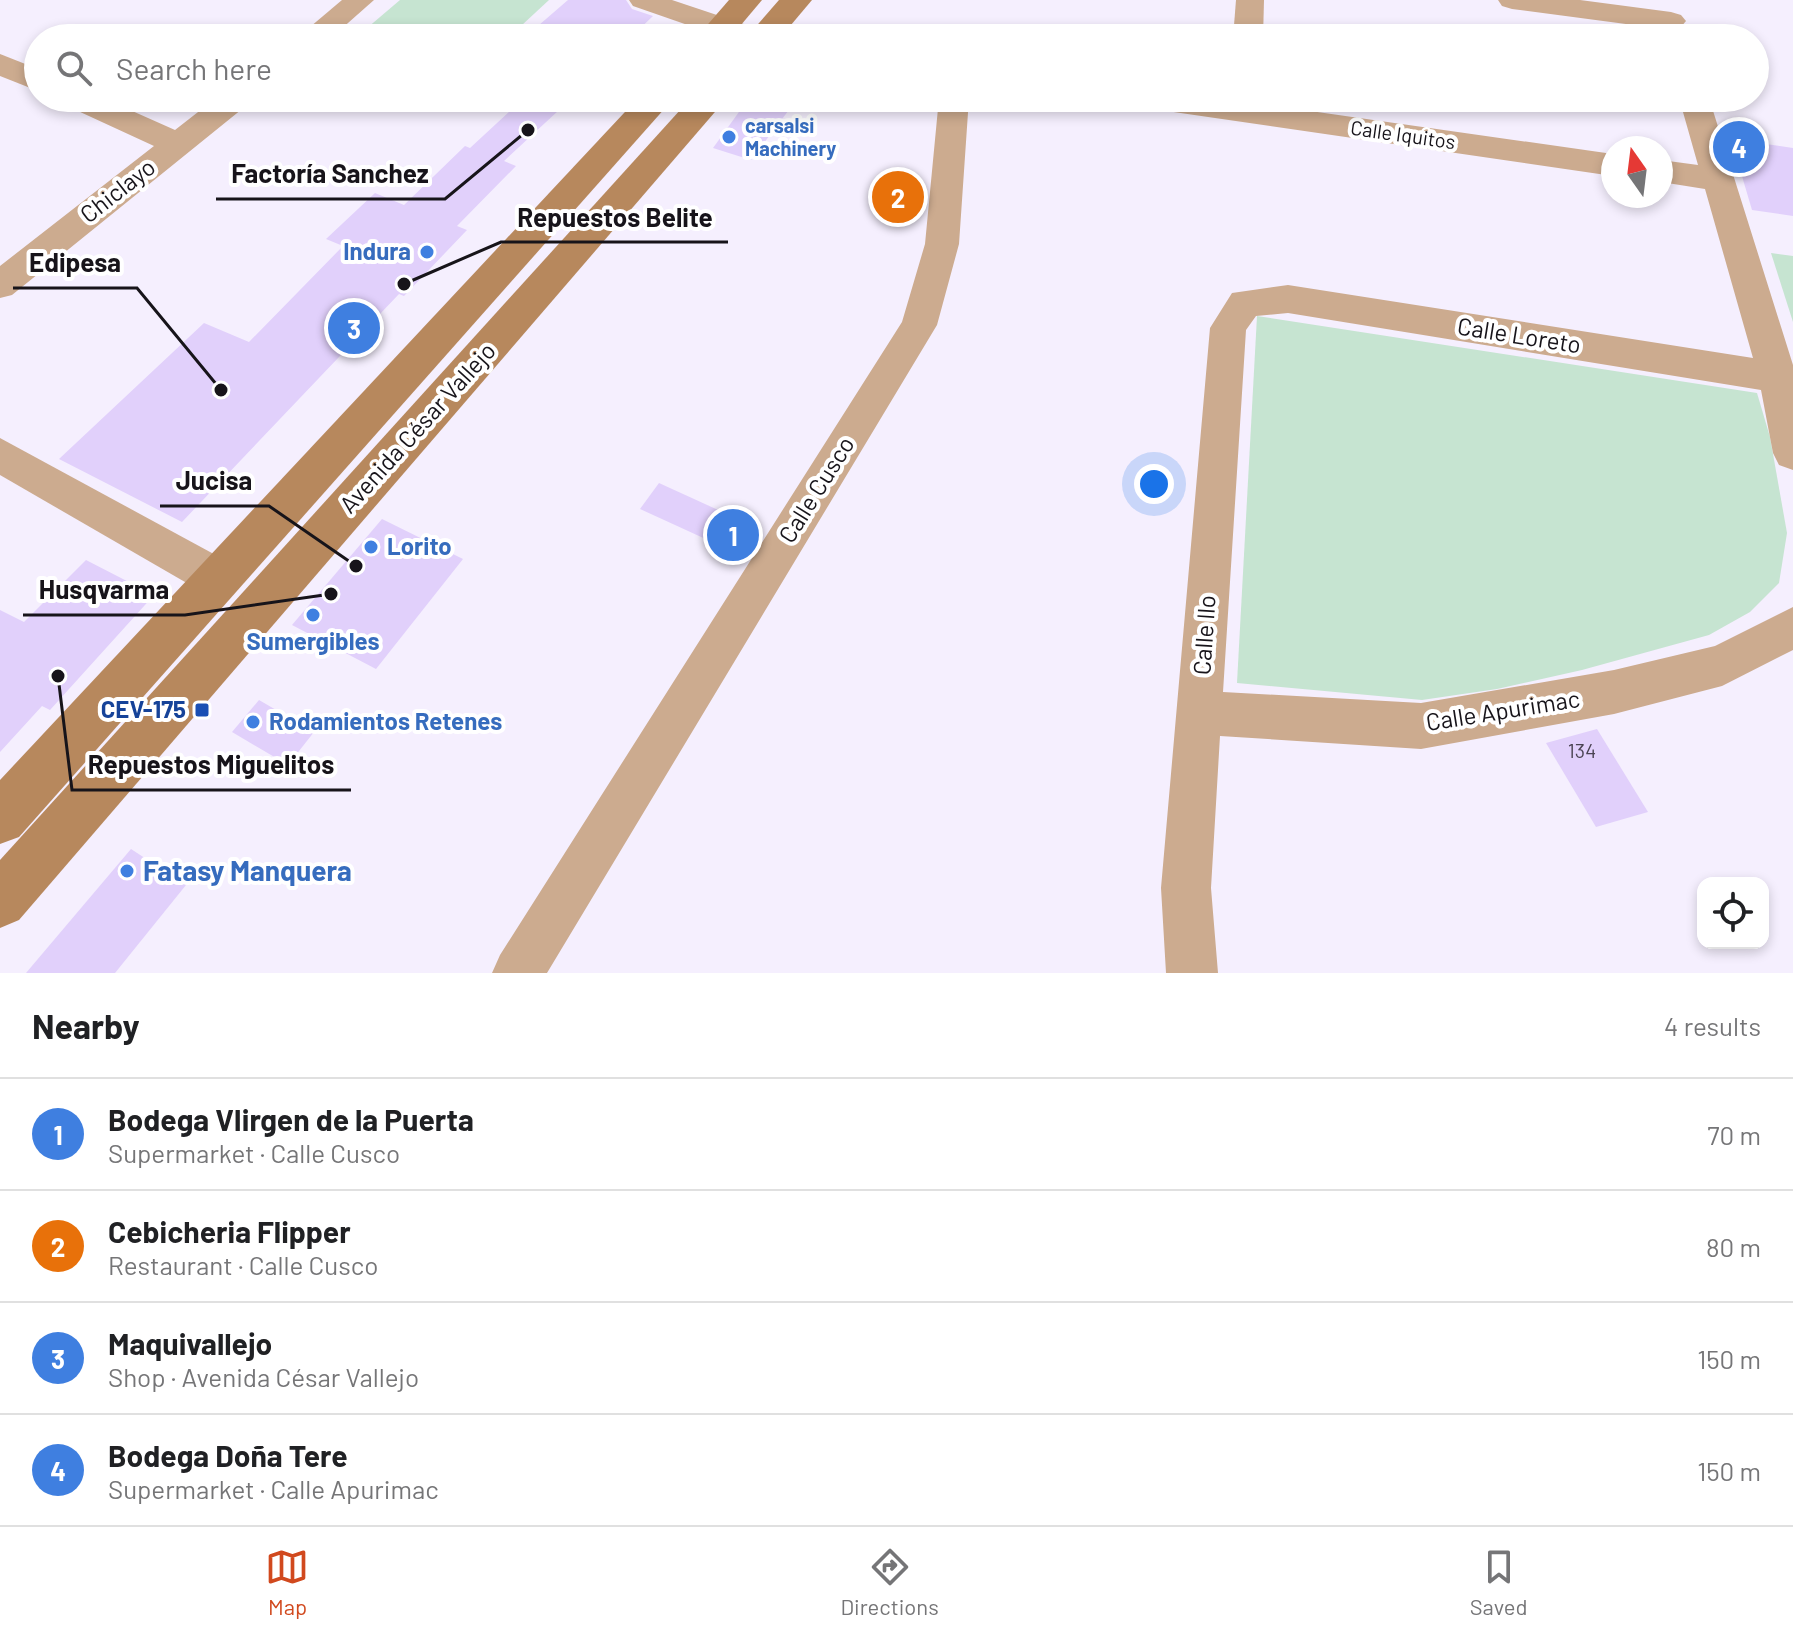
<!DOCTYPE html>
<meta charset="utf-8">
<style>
body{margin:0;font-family:Barlow,sans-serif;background:#f2f2f2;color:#202124}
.controls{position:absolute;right:24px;bottom:24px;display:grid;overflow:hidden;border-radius:16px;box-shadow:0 4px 12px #0003}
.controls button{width:72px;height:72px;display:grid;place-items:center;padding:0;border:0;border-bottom:2px solid #e0e0e0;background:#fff;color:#202124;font:40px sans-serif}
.compass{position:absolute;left:1601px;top:136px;width:72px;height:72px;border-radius:50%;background:#fff;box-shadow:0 4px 12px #0003;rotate:346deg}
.you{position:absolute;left:1154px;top:484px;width:28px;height:28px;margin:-20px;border:6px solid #fff;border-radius:50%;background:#1a73e8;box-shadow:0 0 0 12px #1a73e833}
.badge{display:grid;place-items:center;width:52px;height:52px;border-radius:50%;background:#d1491e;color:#fff;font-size:26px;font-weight:700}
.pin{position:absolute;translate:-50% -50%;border:4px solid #fff;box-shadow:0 2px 8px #0006}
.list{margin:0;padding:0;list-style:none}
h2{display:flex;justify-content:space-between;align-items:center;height:104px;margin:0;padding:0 32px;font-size:34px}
h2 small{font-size:26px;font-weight:400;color:#757577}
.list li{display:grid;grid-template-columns:52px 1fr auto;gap:24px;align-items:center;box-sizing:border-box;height:112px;padding:0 32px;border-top:2px solid #e0e0e0}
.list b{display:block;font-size:30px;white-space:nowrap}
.list p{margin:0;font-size:26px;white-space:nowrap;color:#757577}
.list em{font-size:26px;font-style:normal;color:#757577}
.icon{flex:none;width:44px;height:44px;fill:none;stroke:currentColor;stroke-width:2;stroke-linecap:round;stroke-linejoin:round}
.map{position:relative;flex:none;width:1793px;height:973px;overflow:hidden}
.search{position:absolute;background:#fff;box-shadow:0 4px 12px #0003;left:24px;right:24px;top:24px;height:88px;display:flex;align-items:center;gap:20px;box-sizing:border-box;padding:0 28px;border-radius:44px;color:#757577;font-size:30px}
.sheet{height:552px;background:#fff}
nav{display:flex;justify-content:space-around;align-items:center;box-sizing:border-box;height:112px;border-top:2px solid #e0e0e0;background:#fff;font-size:22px;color:#757577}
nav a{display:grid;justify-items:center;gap:4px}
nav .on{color:#d1491e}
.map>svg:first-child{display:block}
.green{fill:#c6e4d1}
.building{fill:#e1d0fb}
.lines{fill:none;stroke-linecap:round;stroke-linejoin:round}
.minor{fill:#ccab8f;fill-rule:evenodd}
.secondary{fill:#b7885d;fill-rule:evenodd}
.shop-dot{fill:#3f7fe0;stroke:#fff;stroke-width:3}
.transit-dot{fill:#1a4fb4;stroke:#fff;stroke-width:3}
.labels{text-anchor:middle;stroke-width:8;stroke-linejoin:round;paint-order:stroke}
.far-shop-label{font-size:20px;font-weight:bold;fill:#366cbe;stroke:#fff;text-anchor:start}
.far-street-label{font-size:20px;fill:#17141a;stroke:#fff}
.number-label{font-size:20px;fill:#4a4352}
.street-label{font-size:24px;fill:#17141a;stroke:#fff}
.shop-label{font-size:24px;font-weight:bold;fill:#366cbe;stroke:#fff;text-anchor:start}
.transit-label{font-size:24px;font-weight:bold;fill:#164399;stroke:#fff;text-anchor:end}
.near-shop-label{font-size:28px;font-weight:bold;fill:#366cbe;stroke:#fff;text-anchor:start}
.leader{fill:none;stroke:#17141a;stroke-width:3}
.callout-dot{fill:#17141a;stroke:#fff;stroke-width:3}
.callout-label{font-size:26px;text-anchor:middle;font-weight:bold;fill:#17141a;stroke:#fff;stroke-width:8;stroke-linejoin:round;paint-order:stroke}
</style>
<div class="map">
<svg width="1793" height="973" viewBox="0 0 1793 973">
<rect width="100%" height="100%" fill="#f5effe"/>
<g class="green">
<polygon points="400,0 549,0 508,38 371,38 360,34"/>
<polygon points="1771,253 1793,256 1793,322"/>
<polygon points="1257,316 1757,393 1770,437 1787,533 1779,583 1750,612 1709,635 1582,670 1497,689 1422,700 1237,683"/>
</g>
<g class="building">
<polygon points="568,0 626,0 632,9 653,16 630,38 524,38"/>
<polygon points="524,98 572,98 504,161 516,166 457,226 467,230 404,296 399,294 182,522 59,459 204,323 249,342 343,246 326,239 375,193 404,205 465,146 470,148"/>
<polygon points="749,98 798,98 751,160 713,148"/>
<polygon points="1731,139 1793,148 1793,216 1752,210"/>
<polygon points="659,483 751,525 734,552 640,509"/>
<polygon points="382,519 463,559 376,669 292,625"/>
<polygon points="86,560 154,595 50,710 42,706 0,752 0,610 24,622"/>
<polygon points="259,700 314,732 288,765 232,732"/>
<polygon points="1597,729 1648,812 1596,827 1546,743"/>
<polygon points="131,849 186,885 115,973 26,973"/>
</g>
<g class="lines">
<g class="minor">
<polygon points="342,0 374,0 331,38 297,38"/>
<polygon points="629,0 672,0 765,31 770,38 725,38 633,6"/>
<polygon points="1236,0 1264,0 1263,38 1233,38"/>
<polygon points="1498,0 1580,0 1671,12 1681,15 1686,21 1681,27 1671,30 1512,9 1502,6"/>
<polygon points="0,54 38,69 38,91 0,76"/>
<polygon points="61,98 103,98 175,130 216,98 251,98 247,105 12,295 0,298 0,266 154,146 65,105"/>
<polygon points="939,98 969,98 959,244 937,325 547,973 492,973 500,955 902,322 925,244"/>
<polygon points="1131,98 1219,98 1613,154 1613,176 1146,108 1135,105"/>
<polygon points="1679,98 1709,98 1793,365 1793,470 1779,465 1773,453 1761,390 1288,313 1256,316 1246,330 1223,692 1421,703 1614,670 1715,646 1793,607 1793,650 1722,686 1614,714 1421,749 1220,736 1211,888 1218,973 1166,973 1161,888 1210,328 1232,293 1288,285 1753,358 1705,189 1661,182 1661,160 1698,165"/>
<polygon points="0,438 234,565 240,579 234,593 219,598 204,593 0,475"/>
</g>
<g class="secondary">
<polygon points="729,0 762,0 730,38 696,38"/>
<polygon points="779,0 812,0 780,38 746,38"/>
<polygon points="638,98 674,98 19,837 0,844 0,780"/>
<polygon points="691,98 727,98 19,920 0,928 0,860"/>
</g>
</g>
<g class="shop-dot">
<circle cx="729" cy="137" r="8"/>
<circle cx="427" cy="252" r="8"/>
<circle cx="371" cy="547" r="8"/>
<circle cx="313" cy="615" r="8"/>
<circle cx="253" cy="722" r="8"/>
<circle cx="127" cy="871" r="8"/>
</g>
<rect class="transit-dot" x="194" y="702" width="16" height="16" rx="4"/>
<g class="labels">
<g class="far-shop-label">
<text x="745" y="133">carsalsi<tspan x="745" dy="23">Machinery</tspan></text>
</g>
<g class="far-street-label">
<text transform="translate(1403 135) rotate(8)" y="7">Calle Iquitos</text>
</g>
<g class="number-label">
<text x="1582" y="758">134</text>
</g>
<g class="street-label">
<text transform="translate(118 191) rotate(-38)" y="8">Chiclayo</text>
<text transform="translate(1519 336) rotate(9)" y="8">Calle Loreto</text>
<text transform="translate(418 428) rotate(-48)" y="8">Avenida César Vallejo</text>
<text transform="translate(817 490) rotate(-58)" y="8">Calle Cusco</text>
<text transform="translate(1205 635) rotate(-86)" y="8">Calle Ilo</text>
<text transform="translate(1503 711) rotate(-9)" y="8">Calle Apurimac</text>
</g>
<g class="shop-label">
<text x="411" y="260" text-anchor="end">Indura</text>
<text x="387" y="555">Lorito</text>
<text x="313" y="650" text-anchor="middle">Sumergibles</text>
<text x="269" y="730">Rodamientos Retenes</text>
</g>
<g class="transit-label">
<text x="186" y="718">CEV-175</text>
</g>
<g class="near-shop-label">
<text x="143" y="881">Fatasy Manquera</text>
</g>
</g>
<path class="leader" d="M528 130L445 199H216M404 284L501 242H728M221 390L137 288H13M356 566L269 506H160M331 594L185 615H23M58 676L72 790H351"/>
<g class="callout-dot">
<circle cx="528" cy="130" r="8"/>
<circle cx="404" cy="284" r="8"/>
<circle cx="221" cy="390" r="8"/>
<circle cx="356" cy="566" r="8"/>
<circle cx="331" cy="594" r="8"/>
<circle cx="58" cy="676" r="8"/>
</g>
<g class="callout-label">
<text x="330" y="183">Factoría Sanchez</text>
<text x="615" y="227">Repuestos Belite</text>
<text x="75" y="272">Edipesa</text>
<text x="214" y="490">Jucisa</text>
<text x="104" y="599">Husqvarma</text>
<text x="211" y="774">Repuestos Miguelitos</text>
</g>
</svg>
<div class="controls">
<button><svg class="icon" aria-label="locate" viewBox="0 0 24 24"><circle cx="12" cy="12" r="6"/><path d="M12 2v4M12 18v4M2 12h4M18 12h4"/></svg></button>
</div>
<svg class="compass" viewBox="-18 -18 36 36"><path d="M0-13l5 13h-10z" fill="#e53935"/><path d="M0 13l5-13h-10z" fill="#757577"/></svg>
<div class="you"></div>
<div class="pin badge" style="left:733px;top:535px;background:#3f7fe0">1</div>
<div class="pin badge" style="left:898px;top:197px;background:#e8710a">2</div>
<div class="pin badge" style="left:354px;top:328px;background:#3f7fe0">3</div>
<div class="pin badge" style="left:1739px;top:147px;background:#3f7fe0">4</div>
<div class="search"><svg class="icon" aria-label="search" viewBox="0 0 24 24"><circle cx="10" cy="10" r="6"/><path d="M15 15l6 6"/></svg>Search here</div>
</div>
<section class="sheet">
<h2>Nearby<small>4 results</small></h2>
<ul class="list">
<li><span class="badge" style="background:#3f7fe0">1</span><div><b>Bodega VIirgen de la Puerta</b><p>Supermarket · Calle Cusco</p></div><em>70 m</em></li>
<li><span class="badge" style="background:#e8710a">2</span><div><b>Cebicheria Flipper</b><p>Restaurant · Calle Cusco</p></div><em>80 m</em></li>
<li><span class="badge" style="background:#3f7fe0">3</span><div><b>Maquivallejo</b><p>Shop · Avenida César Vallejo</p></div><em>150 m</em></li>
<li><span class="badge" style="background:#3f7fe0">4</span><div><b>Bodega Doña Tere</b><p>Supermarket · Calle Apurimac</p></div><em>150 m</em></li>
</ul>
</section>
<nav>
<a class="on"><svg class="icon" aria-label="map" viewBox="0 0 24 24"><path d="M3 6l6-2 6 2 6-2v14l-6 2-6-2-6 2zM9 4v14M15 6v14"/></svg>Map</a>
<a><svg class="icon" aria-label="directions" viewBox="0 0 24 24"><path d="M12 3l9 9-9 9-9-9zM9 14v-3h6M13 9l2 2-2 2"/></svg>Directions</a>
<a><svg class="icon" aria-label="saved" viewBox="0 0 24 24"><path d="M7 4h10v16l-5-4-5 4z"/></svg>Saved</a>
</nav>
